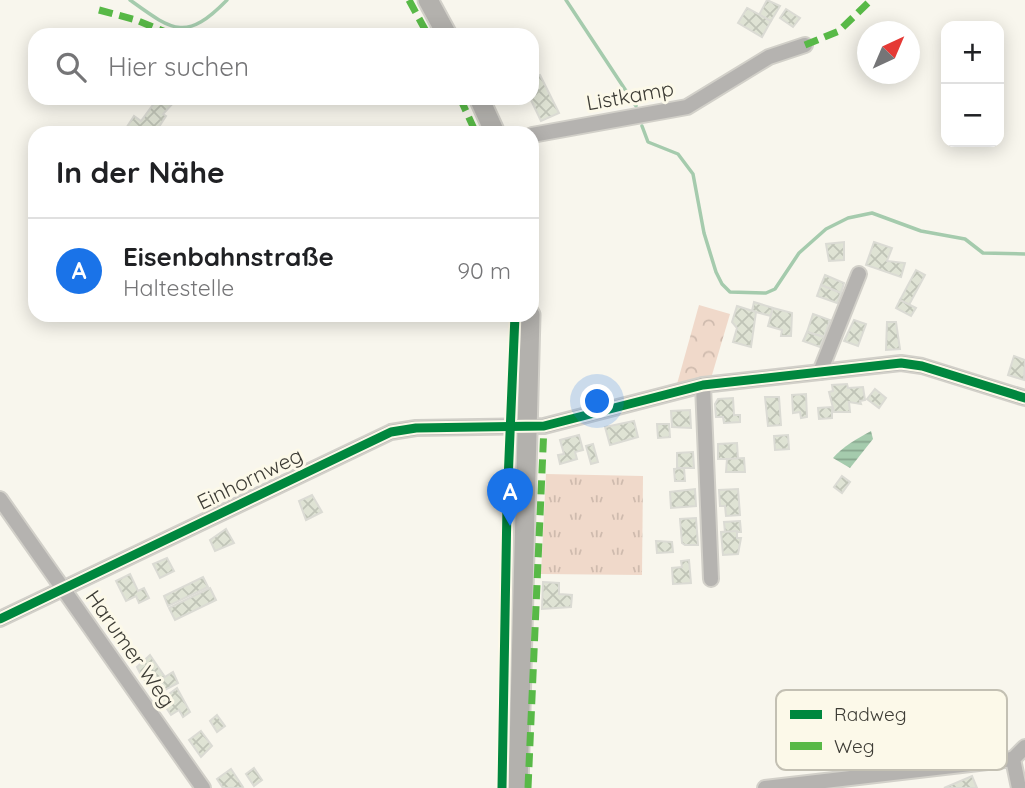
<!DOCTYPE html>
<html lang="de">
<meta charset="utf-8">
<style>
body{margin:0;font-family:Quicksand,sans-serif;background:#f2f2f2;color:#202124}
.controls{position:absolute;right:21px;top:21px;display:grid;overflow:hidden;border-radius:14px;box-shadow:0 4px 18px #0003}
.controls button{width:63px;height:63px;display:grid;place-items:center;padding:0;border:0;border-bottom:2px solid #e0e0e0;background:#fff;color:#202124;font:35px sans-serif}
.compass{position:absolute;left:857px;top:21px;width:63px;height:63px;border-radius:50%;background:#fff;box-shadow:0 4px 18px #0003;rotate:44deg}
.you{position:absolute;left:598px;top:402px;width:24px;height:24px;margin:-18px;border:5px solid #fff;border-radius:50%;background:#1a73e8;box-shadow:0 0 0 10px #1a73e833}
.badge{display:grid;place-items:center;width:46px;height:46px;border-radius:50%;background:#1a73e8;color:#fff;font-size:23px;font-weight:700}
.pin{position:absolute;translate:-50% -58px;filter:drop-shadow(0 2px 4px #0008)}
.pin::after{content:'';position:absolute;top:37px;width:24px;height:21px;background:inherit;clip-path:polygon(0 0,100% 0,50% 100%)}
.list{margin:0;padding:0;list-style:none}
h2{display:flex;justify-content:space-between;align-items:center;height:91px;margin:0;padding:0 28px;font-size:30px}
h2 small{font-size:23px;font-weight:400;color:#757577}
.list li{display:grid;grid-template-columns:46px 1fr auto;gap:21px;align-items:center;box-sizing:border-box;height:105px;padding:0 28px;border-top:2px solid #e0e0e0}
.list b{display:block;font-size:26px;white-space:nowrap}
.list p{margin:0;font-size:23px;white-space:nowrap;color:#757577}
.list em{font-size:23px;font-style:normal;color:#757577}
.icon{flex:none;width:38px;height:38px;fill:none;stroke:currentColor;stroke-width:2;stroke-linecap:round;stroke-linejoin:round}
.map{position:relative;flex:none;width:1025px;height:788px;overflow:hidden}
.search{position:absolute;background:#fff;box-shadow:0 4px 18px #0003;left:28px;top:28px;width:511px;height:77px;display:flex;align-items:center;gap:18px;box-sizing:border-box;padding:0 24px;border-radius:21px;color:#757577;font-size:26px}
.panel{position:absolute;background:#fff;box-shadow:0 4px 18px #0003;left:28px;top:126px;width:511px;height:196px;border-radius:21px}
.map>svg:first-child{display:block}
.grass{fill:url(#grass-tufts)}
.park{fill:url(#park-crowns)}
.water{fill:url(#water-rules)}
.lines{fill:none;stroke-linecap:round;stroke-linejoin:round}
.stream{stroke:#a5cbad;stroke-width:3.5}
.building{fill:url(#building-cross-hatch);stroke:#dbdbd4;stroke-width:2}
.street-casing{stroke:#d2d0c9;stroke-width:18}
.secondary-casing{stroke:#d2d0c9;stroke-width:23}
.street{stroke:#b5b3b0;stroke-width:14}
.secondary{stroke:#b3b1ad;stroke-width:19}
.quiet{stroke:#58b947;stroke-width:7;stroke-dasharray:14 7;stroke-linecap:butt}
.cycleway-casing{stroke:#fcf9e9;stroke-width:13}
.cycleway{stroke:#00873e;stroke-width:9}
.labels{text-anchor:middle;stroke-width:6;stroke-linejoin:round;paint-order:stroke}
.street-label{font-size:21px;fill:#3d3c35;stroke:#fcf9e9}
.key{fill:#fcf9e9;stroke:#c3c0b3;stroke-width:2}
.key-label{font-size:19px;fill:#3d3c35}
</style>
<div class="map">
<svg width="1025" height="788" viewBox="0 0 1025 788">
<defs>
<pattern id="grass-tufts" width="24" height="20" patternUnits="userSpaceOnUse" patternTransform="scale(1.75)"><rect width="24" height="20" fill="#f0d9ca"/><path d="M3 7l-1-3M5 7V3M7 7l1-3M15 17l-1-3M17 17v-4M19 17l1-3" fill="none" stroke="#cfbbae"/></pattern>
<pattern id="park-crowns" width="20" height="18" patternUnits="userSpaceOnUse" patternTransform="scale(1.75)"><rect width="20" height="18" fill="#f0d9ca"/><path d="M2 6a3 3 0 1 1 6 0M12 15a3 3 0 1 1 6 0" fill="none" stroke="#cfbbae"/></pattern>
<pattern id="water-rules" width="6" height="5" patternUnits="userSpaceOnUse" patternTransform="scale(1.75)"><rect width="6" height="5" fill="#a5cbad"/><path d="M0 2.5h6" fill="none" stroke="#88a68e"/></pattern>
<pattern id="building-cross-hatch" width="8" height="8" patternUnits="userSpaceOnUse" patternTransform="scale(1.75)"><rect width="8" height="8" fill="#dfe3d4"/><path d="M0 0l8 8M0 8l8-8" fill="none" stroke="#c0c4b7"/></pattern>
</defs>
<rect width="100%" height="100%" fill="#f8f6ed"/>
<polygon class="grass" points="546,474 643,476 642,575 541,574"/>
<polygon class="park" points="699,305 730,314 712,375 677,384"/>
<path class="water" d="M 871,431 L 873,439 L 850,468 L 833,458 C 842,447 858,438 871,431 Z"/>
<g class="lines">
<g class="stream">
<path d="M 130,0 C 173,31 186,42 227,0"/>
<polyline points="566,0 636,106"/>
<polyline points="642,126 648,142 678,154 693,174 704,233 716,272 722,284 730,292 766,293 775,289 799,253 826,229 848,218 872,213 921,231 965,239 983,253 1025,254"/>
</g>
</g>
<g class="building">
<polygon points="767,0 780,6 771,21 759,15"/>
<polygon points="747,8 771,21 762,37 738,23"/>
<polygon points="786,9 800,18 793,27 780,18"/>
<polygon points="540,75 559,113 541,121 530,98 532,79"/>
<polygon points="158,98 174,102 163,114 166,116 155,133 130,133 125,130 134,116 141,121"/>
<polygon points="844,242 844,260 829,261 826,244"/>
<polygon points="874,242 892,248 887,261 905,263 901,277 866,265"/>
<polygon points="916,270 925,275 909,305 900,300"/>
<polygon points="825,275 844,283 841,293 821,285"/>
<polygon points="821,285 841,293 837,303 817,296"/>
<polygon points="900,300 916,308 911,316 896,308"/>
<polygon points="754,302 773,308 771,316 752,311"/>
<polygon points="737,306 756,312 751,347 733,342 737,328 732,322"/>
<polygon points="773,308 792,313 791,336 781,336 782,330 768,326"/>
<polygon points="813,314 830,320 824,337 807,332"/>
<polygon points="854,320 866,324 858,346 844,341"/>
<polygon points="887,322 896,322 900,349 886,350"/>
<polygon points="807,332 824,337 820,347 803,341"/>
<polygon points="1014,356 1025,360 1024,380 1008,375"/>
<polygon points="847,384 848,388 863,387 865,400 860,401 861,404 849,402 850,412 834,412 829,392 833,391 832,385"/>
<polygon points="875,389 886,398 879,408 867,399"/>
<polygon points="806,394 807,417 801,418 800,412 793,413 792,395"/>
<polygon points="765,397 779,397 781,425 768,426"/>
<polygon points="733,398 734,415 740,415 740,422 724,423 723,417 716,417 715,404 718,399"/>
<polygon points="832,407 832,418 819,419 818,408"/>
<polygon points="690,410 691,428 672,427 671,411"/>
<polygon points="634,421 638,437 610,445 605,427"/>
<polygon points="657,424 669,424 670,437 658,438"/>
<polygon points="579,435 583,450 575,452 577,459 560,464 558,455 564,454 560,440"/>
<polygon points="774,436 788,435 789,449 775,450"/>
<polygon points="737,443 738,459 718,459 718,444"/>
<polygon points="593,444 598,462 591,464 586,446"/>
<polygon points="693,452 694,468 677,468 677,453"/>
<polygon points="744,458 745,472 726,472 727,459"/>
<polygon points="674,469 684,468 685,481 675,481"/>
<polygon points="842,476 850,482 842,493 834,487"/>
<polygon points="695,489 696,506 671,508 670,492"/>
<polygon points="738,489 740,515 726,516 725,506 720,506 719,490"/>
<polygon points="312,495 322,512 306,520 299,501"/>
<polygon points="696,518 698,545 685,545 682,543 680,519"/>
<polygon points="740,521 741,532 725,532 724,522"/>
<polygon points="226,529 234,543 215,551 210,540"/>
<polygon points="737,531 737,538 741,538 738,554 723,555 721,532"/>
<polygon points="656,541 672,542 673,552 657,553"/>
<polygon points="167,558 174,571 160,578 153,564"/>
<polygon points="689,560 691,583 673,584 672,568 682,567 681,561"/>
<polygon points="130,574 138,591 144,588 149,598 139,603 136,596 126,601 116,581"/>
<polygon points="203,577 208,587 168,606 164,596"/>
<polygon points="543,582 559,583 559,594 572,595 571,607 542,609"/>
<polygon points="210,588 216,600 175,620 169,608"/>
<polygon points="150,655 165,677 154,685 143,679 137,667"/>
<polygon points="173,672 178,683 165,690 160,680"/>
<polygon points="177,688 190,712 183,717 179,710 171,715 161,700"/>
<polygon points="217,715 225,726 217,732 210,721"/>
<polygon points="201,731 212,746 201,757 189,740"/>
<polygon points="254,768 262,780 254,786 246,774"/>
<polygon points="231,769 243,787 241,788 223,788 217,779"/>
<polygon points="972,776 977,788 944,788"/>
</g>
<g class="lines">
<defs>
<g id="street">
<polyline points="532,135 687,107 769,57 805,45"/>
<polyline points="820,372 859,274"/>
<polyline points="703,385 711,579"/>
<polyline points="0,499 203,788"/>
<polyline points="0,619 391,432 416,428 544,426 703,385 901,363 922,366 1025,398"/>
<polyline points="765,788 1013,759"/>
<polyline points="1019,788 1013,759 1025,747"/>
</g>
<g id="secondary">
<polyline points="428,0 447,35"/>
<polyline points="479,98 495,133"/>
<polyline points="518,788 530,315"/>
</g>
</defs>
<use href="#street" class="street-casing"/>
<use href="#secondary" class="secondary-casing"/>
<use href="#street" class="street"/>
<use href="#secondary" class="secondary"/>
<g class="quiet">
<polyline points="409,0 428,35"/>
<polyline points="99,10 136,20 173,35"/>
<polyline points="805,45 839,31 871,0"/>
<polyline points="460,98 476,133"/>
<polyline points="528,788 544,426"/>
</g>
<defs>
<g id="cycleway">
<polyline points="0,619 391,432 416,428 544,426 703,385 901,363 922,366 1025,398"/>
<polyline points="502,788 507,505 515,315"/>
</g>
</defs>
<use href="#cycleway" class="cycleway-casing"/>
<use href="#cycleway" class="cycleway"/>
</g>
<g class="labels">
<g class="street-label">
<text transform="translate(630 96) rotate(-10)" y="7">Listkamp</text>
<text transform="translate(250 479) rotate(-26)" y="7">Einhornweg</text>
<text transform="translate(130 649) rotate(55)" y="7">Harumer Weg</text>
</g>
</g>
<rect x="776" y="690" width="231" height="80" rx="10" class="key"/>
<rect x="790" y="710" width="32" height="9" fill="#00873e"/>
<rect x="790" y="742" width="32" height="8" fill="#58b947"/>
<g class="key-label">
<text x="834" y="721">Radweg</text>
<text x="834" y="753">Weg</text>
</g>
</svg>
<div class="controls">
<button>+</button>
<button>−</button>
</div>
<svg class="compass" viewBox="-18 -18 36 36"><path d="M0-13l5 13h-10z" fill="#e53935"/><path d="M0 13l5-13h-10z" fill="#757577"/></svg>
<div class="you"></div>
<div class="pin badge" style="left:510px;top:526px">A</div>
<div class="search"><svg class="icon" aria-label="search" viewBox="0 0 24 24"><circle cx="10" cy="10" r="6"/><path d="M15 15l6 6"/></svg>Hier suchen</div>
<section class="panel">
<h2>In der Nähe<small></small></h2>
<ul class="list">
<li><span class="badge">A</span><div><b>Eisenbahnstraße</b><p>Haltestelle</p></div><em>90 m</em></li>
</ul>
</section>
</div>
